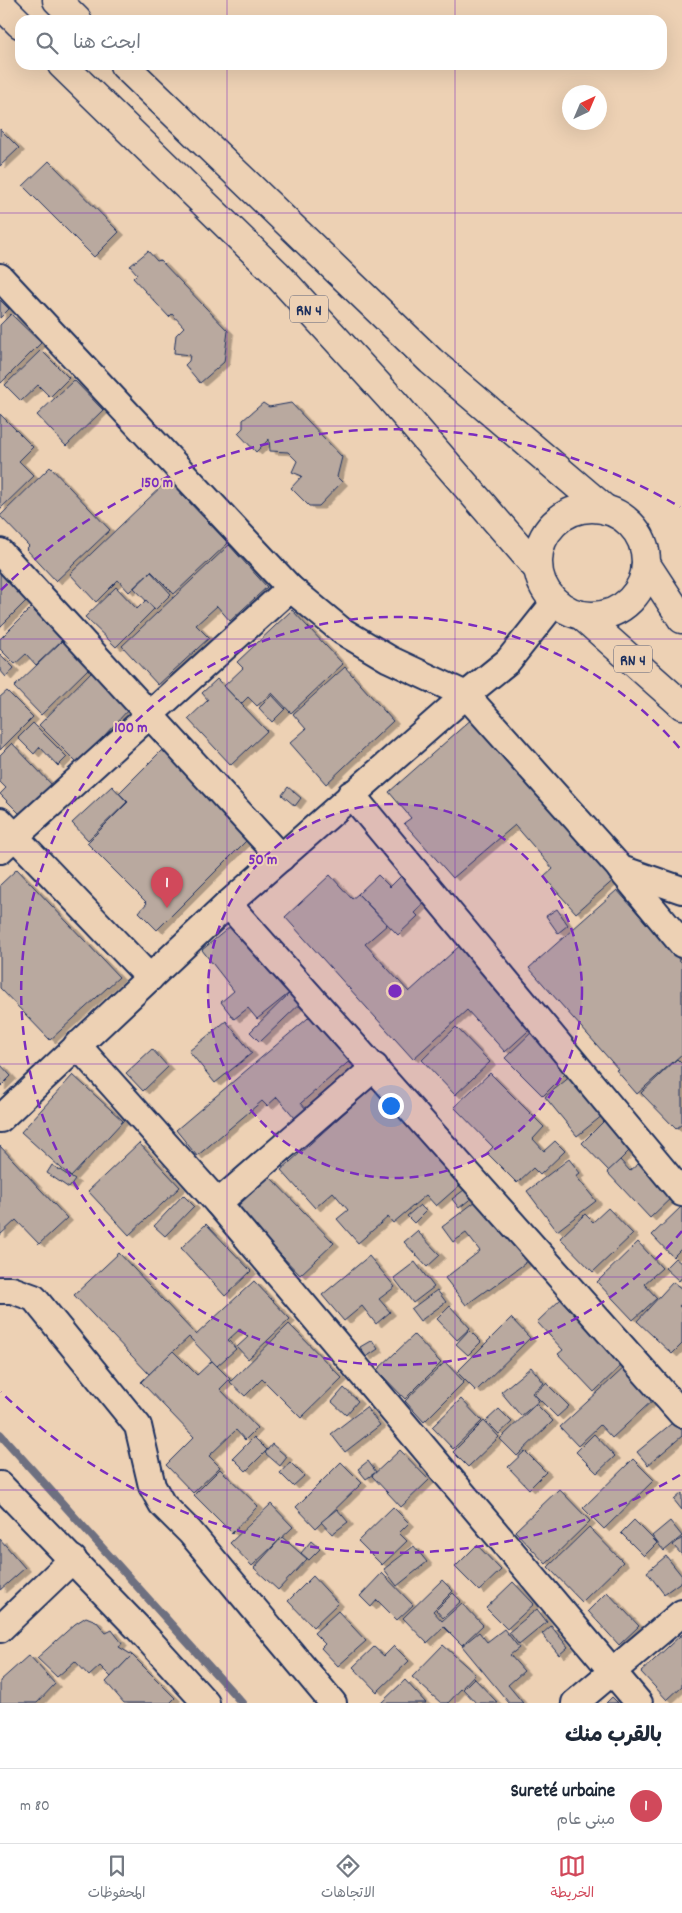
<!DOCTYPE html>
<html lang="ar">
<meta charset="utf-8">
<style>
body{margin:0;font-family:Dekko,"Playpen Sans Arabic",sans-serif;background:#f2f2f3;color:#1f2937;direction:rtl}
.compass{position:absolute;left:562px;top:85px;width:45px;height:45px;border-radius:50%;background:#fff;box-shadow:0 5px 20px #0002;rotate:44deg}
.you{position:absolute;left:390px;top:1105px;width:18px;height:18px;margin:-12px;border:4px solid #fff;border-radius:50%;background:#1a73e8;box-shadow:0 0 0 8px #1a73e833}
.badge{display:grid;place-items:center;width:32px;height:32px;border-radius:50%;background:#d1495b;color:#fff;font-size:16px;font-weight:700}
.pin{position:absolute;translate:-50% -41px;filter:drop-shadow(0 1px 2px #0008)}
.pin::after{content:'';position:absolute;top:26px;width:18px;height:15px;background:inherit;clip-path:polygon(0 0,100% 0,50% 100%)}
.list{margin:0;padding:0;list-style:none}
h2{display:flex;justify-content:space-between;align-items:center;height:65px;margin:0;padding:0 20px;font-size:21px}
h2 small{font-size:16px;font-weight:400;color:#747a83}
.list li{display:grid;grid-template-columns:32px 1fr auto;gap:15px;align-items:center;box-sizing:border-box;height:75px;padding:0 20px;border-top:1px solid #e0e1e3}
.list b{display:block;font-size:19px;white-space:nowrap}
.list p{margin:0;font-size:16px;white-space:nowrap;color:#747a83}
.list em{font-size:16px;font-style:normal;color:#747a83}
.icon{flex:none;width:28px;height:28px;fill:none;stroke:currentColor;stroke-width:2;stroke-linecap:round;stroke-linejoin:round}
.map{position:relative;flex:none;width:682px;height:1703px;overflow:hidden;direction:ltr}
.search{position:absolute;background:#fff;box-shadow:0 5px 20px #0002;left:15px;right:15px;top:15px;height:55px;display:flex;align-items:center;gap:12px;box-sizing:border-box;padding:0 18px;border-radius:15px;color:#747a83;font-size:19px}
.sheet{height:140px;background:#fff}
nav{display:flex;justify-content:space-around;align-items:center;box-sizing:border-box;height:70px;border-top:1px solid #e0e1e3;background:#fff;font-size:14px;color:#747a83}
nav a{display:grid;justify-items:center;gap:2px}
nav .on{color:#d1495b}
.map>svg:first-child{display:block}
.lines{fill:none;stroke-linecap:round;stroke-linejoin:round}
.stream{stroke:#6e6f80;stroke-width:8}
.building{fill:#b9a99f;stroke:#1b2f5e;filter:url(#shadow)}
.minor-casing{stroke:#1b2f5e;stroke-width:30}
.major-casing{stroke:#1b2f5e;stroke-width:31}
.minor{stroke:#edd1b4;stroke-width:26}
.major{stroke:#edd1b4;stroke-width:28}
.grid{fill:none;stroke:#7b2cbf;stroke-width:1;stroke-opacity:0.55}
.ring{fill:none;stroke:#7b2cbf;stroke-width:2.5;stroke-dasharray:9 6}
.labels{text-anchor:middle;stroke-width:4;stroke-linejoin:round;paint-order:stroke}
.shield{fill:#edd1b4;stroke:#5a6078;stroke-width:1}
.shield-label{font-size:16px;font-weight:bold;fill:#1b2f5e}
.centre{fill:#7b2cbf;stroke:#edd1b4;stroke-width:2.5}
.ring-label{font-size:15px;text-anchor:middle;font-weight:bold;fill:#7b2cbf;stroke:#edd1b4;stroke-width:4;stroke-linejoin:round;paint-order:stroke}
</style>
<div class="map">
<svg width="682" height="1703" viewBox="0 0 682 1703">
<defs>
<filter id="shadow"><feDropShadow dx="5.5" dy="3" stdDeviation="0" flood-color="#0004"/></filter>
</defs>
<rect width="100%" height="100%" fill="#edd1b4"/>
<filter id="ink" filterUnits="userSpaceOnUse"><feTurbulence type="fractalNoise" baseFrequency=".02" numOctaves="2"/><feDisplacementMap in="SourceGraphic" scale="10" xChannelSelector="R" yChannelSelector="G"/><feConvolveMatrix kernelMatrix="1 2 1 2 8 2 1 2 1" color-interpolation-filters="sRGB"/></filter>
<g filter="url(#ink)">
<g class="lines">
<polyline class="stream" points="0,1434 242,1703"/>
</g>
<g class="building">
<polygon points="0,129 19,148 0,166"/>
<polygon points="49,161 119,232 94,257 23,186"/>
<polygon points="148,251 157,261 160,260 228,331 224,362 200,383 185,365 189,361 190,355 174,353 176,335 184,327 172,314 169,317 133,278 137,274 130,266"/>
<polygon points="0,300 9,309 0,318"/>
<polygon points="11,314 41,343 1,383 0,381 0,325"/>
<polygon points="41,350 69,378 50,397 38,385 21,401 5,385"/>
<polygon points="74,380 103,410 66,446 37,415"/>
<polygon points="263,403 269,407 291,403 342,457 337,477 342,482 319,506 309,506 291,488 302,476 292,472 297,461 288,452 270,451 269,439 256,452 238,433 243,428 243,420"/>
<polygon points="0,414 33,447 19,461 34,476 0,509"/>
<polygon points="50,467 110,530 56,581 26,549 29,546 0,516"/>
<polygon points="168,480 228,543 174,594 151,571 129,592 118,580 96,602 70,574"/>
<polygon points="229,545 267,587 230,621 217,606 196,625 209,638 158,685 122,646"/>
<polygon points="0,569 29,598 0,627"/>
<polygon points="151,572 171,594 155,610 134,588"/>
<polygon points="116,587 137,609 146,600 154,609 116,647 85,617"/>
<polygon points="31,608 62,640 36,665 26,654 15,664 0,649 0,639"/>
<polygon points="292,610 343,664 291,713 272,693 257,706 248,697 241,704 224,686 243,668 237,662"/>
<polygon points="62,641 89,668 41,715 14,687"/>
<polygon points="0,654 14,668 6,677 0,670"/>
<polygon points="345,667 393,721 326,784 290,743 306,729 293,714"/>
<polygon points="92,671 129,709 78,764 39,725"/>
<polygon points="217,679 267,731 231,765 188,719 208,700 202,693"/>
<polygon points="7,691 33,717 0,750 0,697"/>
<polygon points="272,695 285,709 272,722 259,708"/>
<polygon points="474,717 616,878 576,913 544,877 553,869 515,825 453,878 404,823 411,818 389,792"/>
<polygon points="33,723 67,757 58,766 40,747 34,754 18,738"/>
<polygon points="12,743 54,787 23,817 0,794 6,788 0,782 0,755"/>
<polygon points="164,748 252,835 157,930 139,912 147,903 87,843 128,802 119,793"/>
<polygon points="112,786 127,802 88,840 72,823"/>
<polygon points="288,787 301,798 295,806 282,795"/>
<polygon points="17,869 119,977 50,1040 0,988 0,885"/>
<polygon points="330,875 352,899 358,894 387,925 365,944 409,992 465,941 538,1022 505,1052 467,1010 413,1059 285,917"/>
<polygon points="378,875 390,887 402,875 432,895 415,913 418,916 398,935 358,894"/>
<polygon points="617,890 682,963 682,1054 637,1094 616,1070 618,1069 529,968"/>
<polygon points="557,909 568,925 558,933 546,916"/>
<polygon points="237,921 293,990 257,1019 248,1008 234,1019 221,1002 234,991 202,950"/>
<polygon points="296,987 306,998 260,1042 250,1032"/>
<polygon points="314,1013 353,1058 301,1103 306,1109 295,1118 277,1097 267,1106 262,1101 197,1156 176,1130"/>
<polygon points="226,1021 252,1053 215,1083 189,1051"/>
<polygon points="456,1027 490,1062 455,1095 422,1060"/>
<polygon points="537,1027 575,1064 543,1096 505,1058"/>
<polygon points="152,1049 168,1067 143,1091 126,1073"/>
<polygon points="677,1059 682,1064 682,1124 676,1129 641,1093"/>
<polygon points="0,1064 11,1076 0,1087"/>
<polygon points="576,1072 608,1111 577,1136 545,1097"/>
<polygon points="490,1073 544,1127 533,1139 544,1151 555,1141 565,1151 540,1175 533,1168 517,1183 487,1153 493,1147 454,1107"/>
<polygon points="73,1075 123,1121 71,1177 21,1132"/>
<polygon points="380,1081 469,1177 436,1206 426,1195 393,1223 388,1217 358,1243 337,1219 348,1210 333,1192 315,1208 281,1170"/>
<polygon points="612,1113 639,1141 609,1171 582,1143"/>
<polygon points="139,1143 180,1187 129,1235 88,1191"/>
<polygon points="0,1146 67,1218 39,1244 16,1220 0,1235"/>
<polygon points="569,1159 580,1173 576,1176 596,1201 557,1231 527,1191"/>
<polygon points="620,1160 630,1171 639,1163 675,1194 650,1218 607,1172"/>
<polygon points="52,1165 75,1180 69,1188 47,1173"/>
<polygon points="269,1176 334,1243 300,1275 236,1208"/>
<polygon points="472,1184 478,1193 459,1208 452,1199"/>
<polygon points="183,1195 194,1206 165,1236 154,1226"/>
<polygon points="484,1195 532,1258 489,1290 488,1289 466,1305 445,1278 480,1251 466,1233 453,1242 442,1227"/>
<polygon points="420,1205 426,1211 414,1223 407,1216"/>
<polygon points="682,1206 682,1248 673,1257 652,1235"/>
<polygon points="608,1208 633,1234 593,1272 560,1238 585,1214 593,1222"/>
<polygon points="206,1224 251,1271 225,1296 181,1248"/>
<polygon points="417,1231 440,1255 427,1267 404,1242"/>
<polygon points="638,1242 662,1268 644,1284 657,1298 633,1320 597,1282"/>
<polygon points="119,1253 196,1335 254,1281 290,1319 248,1359 237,1347 248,1337 240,1329 228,1340 236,1349 217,1366 189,1337 149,1374 74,1295"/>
<polygon points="369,1256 395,1287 379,1299 390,1312 376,1324 362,1306 344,1321 322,1295"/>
<polygon points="675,1258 682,1264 682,1277 679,1281 665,1268"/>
<polygon points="415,1262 434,1287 413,1303 394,1278"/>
<polygon points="673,1282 682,1289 682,1303 679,1306 682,1309 682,1344 672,1354 637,1321"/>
<polygon points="437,1290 446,1302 420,1321 411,1309"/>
<polygon points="564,1296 627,1360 594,1392 558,1354 563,1350 537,1322"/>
<polygon points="450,1306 470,1328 457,1340 437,1319"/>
<polygon points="511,1318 530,1338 476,1391 457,1372"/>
<polygon points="289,1324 342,1378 301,1418 262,1379 245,1396 230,1382"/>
<polygon points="469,1330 481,1342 468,1355 456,1344"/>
<polygon points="414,1335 441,1363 405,1399 377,1370"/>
<polygon points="372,1340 378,1349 366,1357 360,1347"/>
<polygon points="173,1351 197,1375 212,1361 230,1379 220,1389 257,1428 245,1440 236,1430 209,1456 220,1467 193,1493 166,1465 194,1437 141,1382"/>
<polygon points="445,1362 464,1382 424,1422 405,1401"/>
<polygon points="626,1366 655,1398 612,1438 600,1425 578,1446 560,1427"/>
<polygon points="531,1367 544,1383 532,1393 539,1401 521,1416 501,1392"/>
<polygon points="546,1383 569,1406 557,1417 534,1394"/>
<polygon points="344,1388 358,1401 346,1415 332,1402"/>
<polygon points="461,1399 482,1421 453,1449 432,1427"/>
<polygon points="536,1404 553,1421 517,1456 500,1439"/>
<polygon points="366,1407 380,1425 345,1452 331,1434"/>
<polygon points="499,1409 512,1422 499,1434 486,1421"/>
<polygon points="677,1419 682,1424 682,1436 648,1465 637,1452"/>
<polygon points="484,1421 499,1437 468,1467 453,1452"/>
<polygon points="594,1434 615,1456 597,1473 576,1452"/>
<polygon points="254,1437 267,1450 246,1471 233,1458"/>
<polygon points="272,1444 287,1457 280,1466 265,1453"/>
<polygon points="400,1450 429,1480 401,1507 372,1476"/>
<polygon points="525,1451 546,1472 529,1489 508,1467"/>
<polygon points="633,1459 654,1480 604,1529 583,1508"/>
<polygon points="368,1461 376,1472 366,1479 358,1469"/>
<polygon points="290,1462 304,1476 293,1486 280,1473"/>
<polygon points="341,1462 362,1483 316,1528 296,1507"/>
<polygon points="220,1469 258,1506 232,1533 194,1495"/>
<polygon points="559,1489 590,1521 546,1564 515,1531"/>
<polygon points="682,1493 682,1510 674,1500"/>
<polygon points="271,1504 293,1527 252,1566 230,1543"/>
<polygon points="393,1507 409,1523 399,1533 407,1541 382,1565 358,1541"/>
<polygon points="337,1509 348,1522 332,1534 321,1522"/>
<polygon points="634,1520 657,1543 644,1556 621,1533"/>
<polygon points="670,1521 682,1536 664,1551 652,1536"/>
<polygon points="589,1527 623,1562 582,1602 548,1567"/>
<polygon points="282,1537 307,1559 278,1590 254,1568"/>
<polygon points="682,1538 682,1555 673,1545"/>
<polygon points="0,1539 25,1568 0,1590"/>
<polygon points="311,1541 320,1549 309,1560 301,1553"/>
<polygon points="477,1545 501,1570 479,1591 455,1567"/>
<polygon points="414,1546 427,1562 397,1586 384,1569"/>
<polygon points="666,1556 682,1576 682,1581 664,1594 647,1572"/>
<polygon points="382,1573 413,1605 397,1620 377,1600 371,1607 360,1596"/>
<polygon points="313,1576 338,1603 313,1627 288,1601"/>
<polygon points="442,1580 453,1591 433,1611 442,1621 462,1603 483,1625 462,1645 444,1627 427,1643 403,1618"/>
<polygon points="513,1582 534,1604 507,1629 486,1608"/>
<polygon points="607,1592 639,1626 619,1645 588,1611"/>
<polygon points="453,1593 461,1601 443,1618 436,1610"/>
<polygon points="537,1609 547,1622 519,1645 509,1632"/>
<polygon points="338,1611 366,1641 338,1666 321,1648 325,1644 314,1633"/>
<polygon points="86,1617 96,1621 106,1633 112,1630 122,1643 119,1647 132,1655 111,1677 100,1666 89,1676 75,1661 57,1677 37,1658 75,1624"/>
<polygon points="551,1626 568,1647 559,1655 542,1634"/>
<polygon points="504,1629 519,1648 510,1655 524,1671 508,1685 523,1703 509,1703 462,1646 479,1632 487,1642"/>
<polygon points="682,1634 682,1686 667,1700 641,1672"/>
<polygon points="443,1645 475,1674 448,1703 441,1703 412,1677"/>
<polygon points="394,1646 409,1661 377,1692 353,1667 374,1647 384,1656"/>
<polygon points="29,1655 55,1684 37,1703 0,1703 0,1681"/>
<polygon points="132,1655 175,1698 170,1703 124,1703 106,1682"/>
<polygon points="474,1678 498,1703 476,1703 463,1689"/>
<polygon points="405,1680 426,1703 381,1703"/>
<polygon points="612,1697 618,1703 606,1703"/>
</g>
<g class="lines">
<defs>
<g id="minor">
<polyline points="0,277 290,588 342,631 389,659 466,695 508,661 555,602"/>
<polyline points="0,552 281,858"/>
<polyline points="351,794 682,1193"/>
<polyline points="0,821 150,978"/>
<polyline points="0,850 290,588"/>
<polyline points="621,870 682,944"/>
<polyline points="228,904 682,1414"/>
<polyline points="77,1045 218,1203 639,1703"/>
<polyline points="0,1119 228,904 466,695 621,869 682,890"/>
<polyline points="218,1203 375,1067"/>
<polyline points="0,1290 12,1290 34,1298 138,1426 152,1486 162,1504 190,1532 333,1703"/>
<polyline points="0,1485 137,1627 206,1703"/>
<polyline points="0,1629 73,1559"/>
<polyline points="575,1703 682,1613"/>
</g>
<g id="major">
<polyline points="57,0 77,20"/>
<polyline points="0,4 20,24"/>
<polyline points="62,65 276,273 390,398 538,569"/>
<polyline points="124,65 431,361 606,510"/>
<circle cx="592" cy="562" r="54"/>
<polyline points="646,564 682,619"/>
<polyline points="581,615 682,705"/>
</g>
</defs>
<use href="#minor" class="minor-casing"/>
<use href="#major" class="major-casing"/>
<use href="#minor" class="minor"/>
<use href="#major" class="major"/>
</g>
</g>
<path class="grid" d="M 227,0 L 227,20M 455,0 L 455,20M 227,65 L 227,1703M 455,65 L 455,1703M 0,213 L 682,213M 0,426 L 682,426M 0,639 L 682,639M 0,852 L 682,852M 0,1064 L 682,1064M 0,1277 L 682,1277M 0,1490 L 682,1490"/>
<circle cx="395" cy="991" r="187" fill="#7b2cbf" fill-opacity=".12"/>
<g class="ring">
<circle cx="395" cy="991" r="187"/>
<path d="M682 1231A374 374 0 1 1 682 751"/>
<path d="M680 1475A562 562 0 0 1 1 1392M1 590A562 562 0 0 1 680 507"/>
</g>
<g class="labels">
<g class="shield">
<rect x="290" y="295.5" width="38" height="27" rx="4"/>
<rect x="614" y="645.5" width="38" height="27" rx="4"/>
</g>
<g class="shield-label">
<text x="309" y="315">RN 4</text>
<text x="633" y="665">RN 4</text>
</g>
</g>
<circle cx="395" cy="991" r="8" class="centre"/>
<g class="ring-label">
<text x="157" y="487">150 m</text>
<text x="131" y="732">100 m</text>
<text x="263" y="864">50 m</text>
</g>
</svg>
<svg class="compass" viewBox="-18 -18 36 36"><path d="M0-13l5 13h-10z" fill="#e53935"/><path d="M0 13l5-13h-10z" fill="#747a83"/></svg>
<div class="you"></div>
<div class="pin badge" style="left:167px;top:908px">1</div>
<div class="search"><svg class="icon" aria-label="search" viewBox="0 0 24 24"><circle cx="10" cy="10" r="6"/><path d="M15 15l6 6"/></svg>ابحث هنا</div>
</div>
<section class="sheet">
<h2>بالقرب منك<small></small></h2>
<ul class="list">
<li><span class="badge">1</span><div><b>Sureté urbaine</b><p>مبنى عام</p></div><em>80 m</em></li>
</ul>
</section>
<nav>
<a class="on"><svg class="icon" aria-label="map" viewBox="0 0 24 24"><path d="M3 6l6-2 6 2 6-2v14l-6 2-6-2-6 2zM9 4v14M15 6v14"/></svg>الخريطة</a>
<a><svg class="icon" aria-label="directions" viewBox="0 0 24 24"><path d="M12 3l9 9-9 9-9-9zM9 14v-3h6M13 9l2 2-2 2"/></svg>الاتجاهات</a>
<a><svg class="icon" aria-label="saved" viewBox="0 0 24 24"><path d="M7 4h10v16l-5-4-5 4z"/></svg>المحفوظات</a>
</nav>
